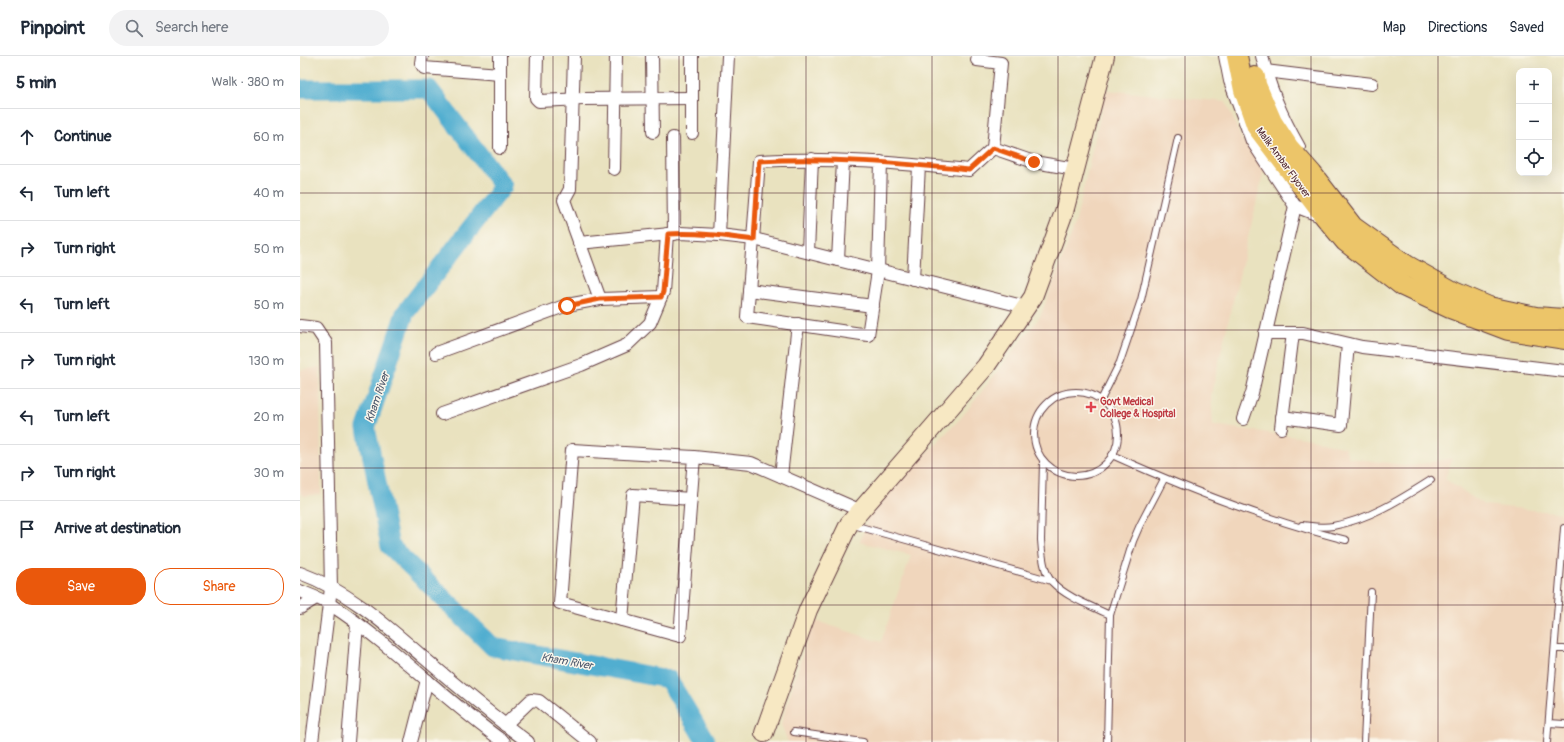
<!DOCTYPE html>
<meta charset="utf-8">
<style>
body{margin:0;font-family:Pangolin,sans-serif;background:#f2f2f3;color:#1f2937}
.controls{position:absolute;right:12px;top:12px;display:grid;overflow:hidden;border-radius:8px;box-shadow:0 4px 16px #0002}
.controls button{width:36px;height:36px;display:grid;place-items:center;padding:0;border:0;border-bottom:1px solid #e0e1e3;background:#fff;color:#1f2937;font:20px sans-serif}
.stop{position:absolute;width:12px;height:12px;margin:-9px;border:3px solid #ea580c;border-radius:50%;background:#fff}
.stop.end{background:#ea580c;border-color:#fff;box-shadow:0 1px 4px #0008}
.list{margin:0;padding:0;list-style:none}
h2{display:flex;justify-content:space-between;align-items:center;height:52px;margin:0;padding:0 16px;font-size:17px}
h2 small{font-size:13px;font-weight:400;color:#747a83}
.list li{display:grid;grid-template-columns:26px 1fr auto;gap:12px;align-items:center;box-sizing:border-box;height:56px;padding:0 16px;border-top:1px solid #e0e1e3}
.list b{display:block;font-size:15px;white-space:nowrap}
.list em{font-size:13px;font-style:normal;color:#747a83}
.actions{display:flex;gap:8px;padding:12px 16px}
.actions a{flex:1;padding:9px 0;border:1px solid #ea580c;border-radius:16px;text-align:center;font-size:14px;color:#ea580c}
.actions .main{background:#ea580c;color:#fff}
.icon{flex:none;width:22px;height:22px;fill:none;stroke:currentColor;stroke-width:2;stroke-linecap:round;stroke-linejoin:round}
.map{position:relative;flex:none;width:1264px;height:686px;overflow:hidden}
header{display:flex;align-items:center;gap:24px;box-sizing:border-box;height:56px;padding:0 20px;background:#fff;border-bottom:1px solid #e0e1e3}
header strong{font-size:19px}
nav{display:flex;gap:22px;margin-inline-start:auto;font-size:14px}
.search{width:280px;height:36px;background:#f2f2f3;display:flex;align-items:center;gap:10px;box-sizing:border-box;padding:0 14px;border-radius:22px;color:#747a83;font-size:15px}
main{display:flex}
aside{flex:1;background:#fff}
.map>svg:first-child{display:block}
.built{fill:#f0d6bc}
.lines{fill:none;stroke-linecap:round;stroke-linejoin:round}
.river{stroke:#51aed0;stroke-width:19}
.lane-casing{stroke:#623c41;stroke-width:8}
.street-casing{stroke:#623c41;stroke-width:14}
.secondary-casing{stroke:#623c41;stroke-width:20}
.primary-casing{stroke:#623c41;stroke-width:22}
.lane{stroke:#fff;stroke-width:6}
.street{stroke:#fff;stroke-width:12}
.secondary{stroke:#f7e8c3;stroke-width:18}
.primary{stroke:#ecc569;stroke-width:20}
.route{stroke:#ea580c;stroke-width:5}
.grid{fill:none;stroke:#4a1f2b;stroke-width:1;stroke-opacity:0.55}
.health-dot{fill:#e0444e;stroke:#fbf7ec;stroke-width:1.5}
.labels{text-anchor:middle;stroke-width:3;stroke-linejoin:round;paint-order:stroke}
.street-label{font-size:10px;fill:#4a1f2b;stroke:#fbf7ec}
.health-label{font-size:10px;font-weight:bold;fill:#be3a42;stroke:#fbf7ec;text-anchor:start}
.water-label{font-size:11px;font-style:italic;fill:#4d586d;stroke:#fbf7ec}
</style>
<header>
<strong>Pinpoint</strong>
<div class="search"><svg class="icon" aria-label="search" viewBox="0 0 24 24"><circle cx="10" cy="10" r="6"/><path d="M15 15l6 6"/></svg>Search here</div>
<nav><a>Map</a><a>Directions</a><a>Saved</a></nav>
</header>
<main>
<aside>
<h2>5 min<small>Walk · 380 m</small></h2>
<ul class="list">
<li><svg class="icon" aria-label="ahead" viewBox="0 0 24 24"><path d="M12 20V5M6 11l6-6 6 6"/></svg><div><b>Continue</b></div><em>60 m</em></li>
<li><svg class="icon" aria-label="left" viewBox="0 0 24 24"><path d="M17 20v-9H6M10 6l-5 5 5 5"/></svg><div><b>Turn left</b></div><em>40 m</em></li>
<li><svg class="icon" aria-label="right" viewBox="0 0 24 24"><path d="M7 20v-9h11M14 6l5 5-5 5"/></svg><div><b>Turn right</b></div><em>50 m</em></li>
<li><svg class="icon" aria-label="left" viewBox="0 0 24 24"><path d="M17 20v-9H6M10 6l-5 5 5 5"/></svg><div><b>Turn left</b></div><em>50 m</em></li>
<li><svg class="icon" aria-label="right" viewBox="0 0 24 24"><path d="M7 20v-9h11M14 6l5 5-5 5"/></svg><div><b>Turn right</b></div><em>130 m</em></li>
<li><svg class="icon" aria-label="left" viewBox="0 0 24 24"><path d="M17 20v-9H6M10 6l-5 5 5 5"/></svg><div><b>Turn left</b></div><em>20 m</em></li>
<li><svg class="icon" aria-label="right" viewBox="0 0 24 24"><path d="M7 20v-9h11M14 6l5 5-5 5"/></svg><div><b>Turn right</b></div><em>30 m</em></li>
<li><svg class="icon" aria-label="arrive" viewBox="0 0 24 24"><path d="M6 21V4h12l-3 4 3 4H6"/></svg><div><b>Arrive at destination</b></div></li>
</ul>
<div class="actions"><a class="main">Save</a><a>Share</a></div>
</aside>
<div class="map">
<svg width="1264" height="686" viewBox="0 0 1264 686">
<rect width="100%" height="100%" fill="#fbf7ec"/>
<filter id="ink" filterUnits="userSpaceOnUse"><feTurbulence type="fractalNoise" baseFrequency=".025" numOctaves="2"/><feDisplacementMap in="SourceGraphic" scale="8" xChannelSelector="R" yChannelSelector="G"/><feConvolveMatrix kernelMatrix="1 2 1 2 8 2 1 2 1" color-interpolation-filters="sRGB"/></filter>
<filter id="wash" filterUnits="userSpaceOnUse"><feTurbulence type="fractalNoise" baseFrequency=".012" numOctaves="4" result="noise"/><feDisplacementMap in="SourceGraphic" scale="16" xChannelSelector="R" yChannelSelector="G"/><feGaussianBlur stdDeviation="0.9" result="paint"/><feColorMatrix in="noise" values="0 0 0 0 0 0 0 0 0 0 0 0 0 0 0 0 0 1.4 0 .05"/><feComposite in="paint" operator="in"/></filter>
<g filter="url(#wash)">
<rect width="100%" height="100%" fill="#e9e2bf"/>
<g class="built">
<polygon points="806,34 926,46 942,84 965,110 911,339 913,369 1012,383 1045,392 1049,402 1112,410 1152,402 1145,423 1184,449 1264,457 1264,686 488,686 481,668 513,564 581,586 611,499 560,486 570,454 661,362 740,261 775,169"/>
<polygon points="20,311 21,438 4,440 0,437 0,314"/>
</g>
<g class="lines">
<polyline class="river" points="0,33 129,33 203,130 105,257 66,372 90,490 193,591 368,623 406,686"/>
</g>
</g>
<g filter="url(#ink)">
<g class="lines">
<defs>
<g id="lane">
<circle cx="776" cy="378" r="42"/>
<polyline points="801,344 820,306 841,244 878,82"/>
<path d="M 812,399 C 887,433 965,464 1046,484"/>
<path d="M 743,406 L 741,484 C 742,496 743,516 752,526 C 766,541 791,550 810,559"/>
<path d="M 1002,469 C 1011,470 1023,472 1033,470 C 1068,464 1101,443 1131,424"/>
<polyline points="557,470 752,525"/>
<polyline points="1255,593 1264,593"/>
<polyline points="1249,667 1264,668"/>
<polyline points="494,676 563,686"/>
<polyline points="807,686 810,559 833,485 840,469 864,423"/>
<polyline points="1064,686 1071,536"/>
<polyline points="1247,686 1264,472"/>
</g>
<g id="street">
<polyline points="122,0 121,7 124,12 200,18"/>
<polyline points="237,0 236,42 239,45 283,43 392,42"/>
<polyline points="274,0 270,133 264,144 300,243"/>
<polyline points="352,0 353,76"/>
<polyline points="392,0 392,77"/>
<polyline points="678,0 677,4 701,7 693,92 734,106 775,113"/>
<polyline points="925,0 930,25 952,85 995,150 1023,161"/>
<path d="M 962,0 C 969,32 983,63 999,91"/>
<polyline points="965,15 1072,28"/>
<polyline points="373,82 374,178"/>
<polyline points="200,92 200,0"/>
<path d="M 581,106 L 578,215 L 568,279 L 447,261 L 459,105 C 529,101 599,107 669,114 L 693,92"/>
<polyline points="314,113 316,0"/>
<polyline points="419,179 428,0"/>
<polyline points="279,187 380,177 419,179 454,183 726,251"/>
<polyline points="508,196 512,103"/>
<polyline points="538,204 543,105"/>
<polyline points="613,223 619,110"/>
<polyline points="449,234 573,250"/>
<polyline points="0,270 16,272 26,287 31,532 12,686"/>
<polyline points="965,277 1003,277 1062,291 1264,315"/>
<polyline points="136,297 267,249 300,243 361,241"/>
<polyline points="142,358 281,309 327,289 350,267 363,236 367,178"/>
<polyline points="982,361 1041,369 1048,288"/>
<polyline points="943,363 952,337 995,150"/>
<polyline points="981,372 993,277"/>
<polyline points="394,401 380,580 260,547 272,394 394,401 451,407 559,454"/>
<polyline points="481,420 498,268"/>
<path d="M 0,517 C 47,534 86,569 123,601 C 157,630 191,659 228,686"/>
<path d="M 0,535 C 10,539 21,543 31,549 C 93,589 144,644 204,686"/>
<polyline points="0,552 16,542"/>
<polyline points="322,564 333,439 391,443"/>
<polyline points="205,669 231,644 239,645 290,686"/>
<polyline points="48,686 57,568"/>
<polyline points="111,686 127,624"/>
</g>
<polyline id="secondary" points="464,677 508,554 549,468 686,310 733,241 764,156 805,0"/>
<g id="primary">
<polyline points="937,0 944,34 957,71 1026,162 1045,185 1103,230 1150,252 1208,274 1264,283"/>
<polyline points="955,21 956,29 972,66 989,92 1012,118 1053,171 1106,209 1154,236 1189,251 1236,261 1264,263"/>
</g>
</defs>
<use href="#lane" class="lane-casing"/>
<use href="#street" class="street-casing"/>
<use href="#secondary" class="secondary-casing"/>
<use href="#primary" class="primary-casing"/>
<use href="#lane" class="lane"/>
<use href="#street" class="street"/>
<use href="#secondary" class="secondary"/>
<use href="#primary" class="primary"/>
</g>
</g>
<g class="lines" filter="url(#ink)">
<path class="route" d="M 267,250 L 300,243 L 361,241 L 363,236 L 368,178 C 396,176 425,180 454,184 L 459,105 C 529,101 599,107 669,114 L 693,92 L 734,106"/>
</g>
<path class="grid" d="M 126,0 L 126,686M 253,0 L 253,686M 379,0 L 379,686M 506,0 L 506,686M 632,0 L 632,686M 758,0 L 758,686M 885,0 L 885,686M 1011,0 L 1011,686M 1138,0 L 1138,686M 0,137 L 1264,137M 0,274 L 1264,274M 0,412 L 1264,412M 0,549 L 1264,549"/>
<path class="health-dot" d="M789 345h4v4h4v4h-4v4h-4v-4h-4v-4h4z"/>
<g class="labels">
<g class="street-label">
<text transform="translate(984 106) rotate(54)" y="4">Malik Ambar Flyover</text>
</g>
<g class="health-label">
<text x="800" y="349">Govt Medical<tspan x="800" dy="12">College &amp; Hospital</tspan></text>
</g>
<g class="water-label">
<text transform="translate(77 341) rotate(-71)" y="4">Kham River</text>
<text transform="translate(267 605) rotate(10)" y="4">Kham River</text>
</g>
</g>
</svg>
<div class="controls">
<button>+</button>
<button>−</button>
<button><svg class="icon" aria-label="locate" viewBox="0 0 24 24"><circle cx="12" cy="12" r="6"/><path d="M12 2v4M12 18v4M2 12h4M18 12h4"/></svg></button>
</div>
<div class="stop" style="left:267px;top:250px"></div>
<div class="stop end" style="left:734px;top:106px"></div>
</div>
</main>
